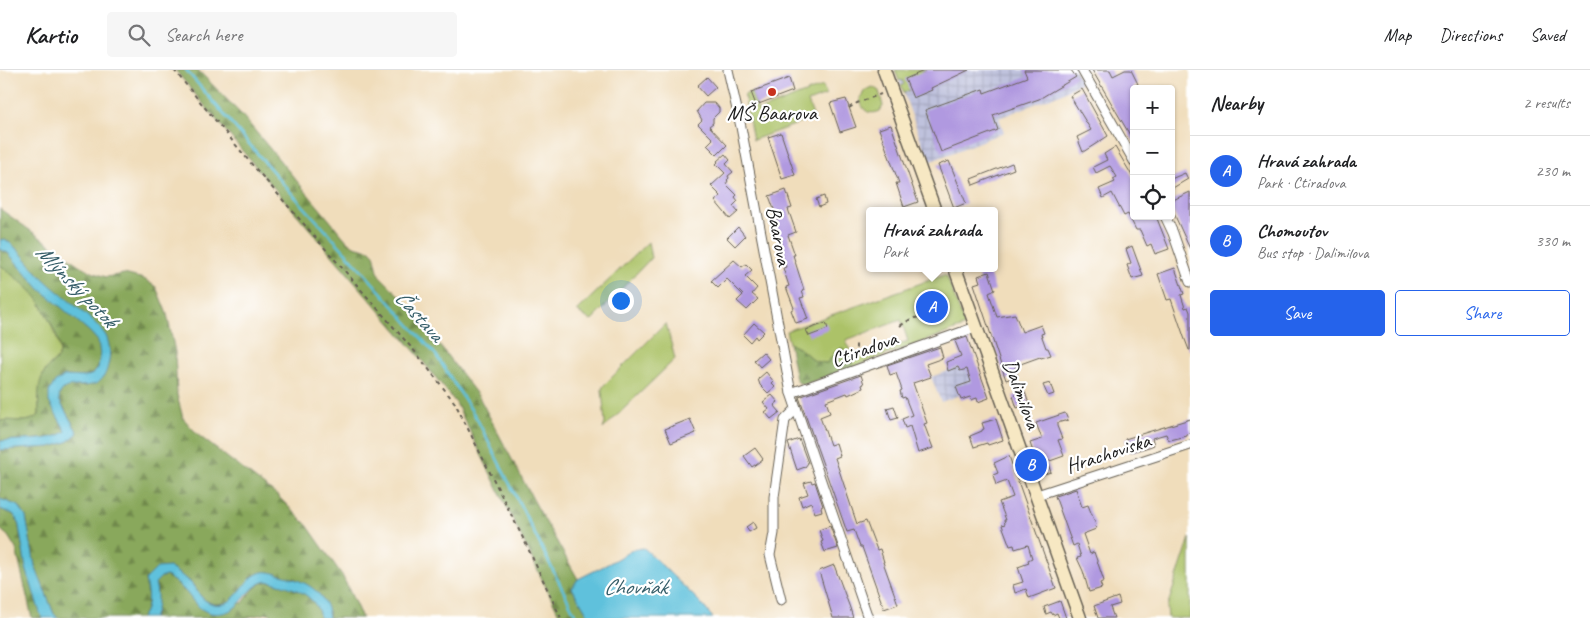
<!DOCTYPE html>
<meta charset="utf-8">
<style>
body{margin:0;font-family:Caveat,sans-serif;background:#f6f6f6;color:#202124}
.controls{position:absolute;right:15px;top:15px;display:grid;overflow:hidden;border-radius:5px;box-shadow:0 1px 4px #0004}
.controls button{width:45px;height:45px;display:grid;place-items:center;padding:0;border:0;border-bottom:1px solid #e0e0e0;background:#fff;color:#202124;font:25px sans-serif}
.you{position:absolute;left:620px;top:230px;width:18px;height:18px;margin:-12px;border:4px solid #fff;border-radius:50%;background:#1a73e8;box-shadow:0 0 0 8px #1a73e833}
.badge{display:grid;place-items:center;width:32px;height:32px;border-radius:50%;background:#2563eb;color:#fff;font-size:16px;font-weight:700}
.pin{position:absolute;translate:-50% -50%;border:2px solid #fff;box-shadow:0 1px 5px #0006}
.popup{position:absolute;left:866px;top:137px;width:132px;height:65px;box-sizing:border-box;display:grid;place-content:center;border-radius:5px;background:#fff;filter:drop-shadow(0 1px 4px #0005);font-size:16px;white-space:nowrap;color:#757577}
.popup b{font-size:19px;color:#202124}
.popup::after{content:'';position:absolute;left:50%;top:100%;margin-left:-10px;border:10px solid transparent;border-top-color:#fff}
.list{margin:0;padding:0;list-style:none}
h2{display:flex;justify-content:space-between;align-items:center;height:65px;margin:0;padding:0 20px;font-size:21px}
h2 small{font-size:16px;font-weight:400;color:#757577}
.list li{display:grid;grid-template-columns:32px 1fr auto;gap:15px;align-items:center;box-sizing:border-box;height:70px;padding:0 20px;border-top:1px solid #e0e0e0}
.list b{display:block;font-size:19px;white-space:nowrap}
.list p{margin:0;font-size:16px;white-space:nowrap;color:#757577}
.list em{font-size:16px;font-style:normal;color:#757577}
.actions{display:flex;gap:10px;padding:15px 20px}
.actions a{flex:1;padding:11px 0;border:1px solid #2563eb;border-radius:5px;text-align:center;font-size:18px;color:#2563eb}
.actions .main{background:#2563eb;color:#fff}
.icon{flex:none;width:28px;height:28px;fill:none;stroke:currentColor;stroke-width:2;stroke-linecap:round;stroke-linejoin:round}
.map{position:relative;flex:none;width:1190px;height:548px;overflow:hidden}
header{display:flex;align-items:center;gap:30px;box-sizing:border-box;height:70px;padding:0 25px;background:#fff;border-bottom:1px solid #e0e0e0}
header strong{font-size:24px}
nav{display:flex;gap:28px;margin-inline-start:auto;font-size:18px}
.search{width:350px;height:45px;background:#f6f6f6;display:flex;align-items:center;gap:12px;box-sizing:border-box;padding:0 18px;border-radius:5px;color:#757577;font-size:19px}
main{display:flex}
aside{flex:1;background:#fff}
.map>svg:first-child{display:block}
.industrial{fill:url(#industrial-grid)}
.green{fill:#acc267;stroke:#646f42;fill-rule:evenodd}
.forest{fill:url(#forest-firs);stroke:#52623c}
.water{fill:#5ec1dc;stroke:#3d6e7c}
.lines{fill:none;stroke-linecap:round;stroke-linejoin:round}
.stream{stroke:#5ec1dc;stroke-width:2.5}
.building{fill:#b099e0}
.minor-casing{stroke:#666054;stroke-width:11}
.secondary-casing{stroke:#666054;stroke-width:15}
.path{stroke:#666054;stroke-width:2;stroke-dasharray:4 4;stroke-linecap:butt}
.minor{stroke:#fff;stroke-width:9}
.secondary{stroke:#f7e8c3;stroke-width:12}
.poi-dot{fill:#c8321e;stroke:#fff;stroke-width:2}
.labels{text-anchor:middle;stroke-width:4.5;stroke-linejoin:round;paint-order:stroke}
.poi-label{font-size:21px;fill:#1c1c1c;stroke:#fff}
.street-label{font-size:21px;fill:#1c1c1c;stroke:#fff}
.water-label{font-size:22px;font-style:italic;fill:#365e69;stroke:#fff}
</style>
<header>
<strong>Kartio</strong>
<div class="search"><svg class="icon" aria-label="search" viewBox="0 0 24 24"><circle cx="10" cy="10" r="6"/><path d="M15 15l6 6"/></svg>Search here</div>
<nav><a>Map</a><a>Directions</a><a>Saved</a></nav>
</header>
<main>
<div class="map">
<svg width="1190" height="548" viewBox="0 0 1190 548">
<defs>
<pattern id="industrial-grid" width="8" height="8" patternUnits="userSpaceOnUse" patternTransform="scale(1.25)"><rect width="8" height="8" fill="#bfc2dd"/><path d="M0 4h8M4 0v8" fill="none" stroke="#a4a6bd"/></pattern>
<pattern id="forest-firs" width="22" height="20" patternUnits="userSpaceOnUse" patternTransform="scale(1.25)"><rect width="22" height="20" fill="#89a85c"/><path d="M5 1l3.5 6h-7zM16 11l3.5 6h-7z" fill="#6f884b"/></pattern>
</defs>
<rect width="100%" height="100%" fill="#fff"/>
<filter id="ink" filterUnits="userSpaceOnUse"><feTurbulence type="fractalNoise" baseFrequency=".02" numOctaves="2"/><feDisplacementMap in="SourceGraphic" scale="10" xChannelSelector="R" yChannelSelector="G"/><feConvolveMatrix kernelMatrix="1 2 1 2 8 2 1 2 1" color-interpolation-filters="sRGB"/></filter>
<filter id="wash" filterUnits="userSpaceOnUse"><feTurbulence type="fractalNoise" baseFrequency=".0096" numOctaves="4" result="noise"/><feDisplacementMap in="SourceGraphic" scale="20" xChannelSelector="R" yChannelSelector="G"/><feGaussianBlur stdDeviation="1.12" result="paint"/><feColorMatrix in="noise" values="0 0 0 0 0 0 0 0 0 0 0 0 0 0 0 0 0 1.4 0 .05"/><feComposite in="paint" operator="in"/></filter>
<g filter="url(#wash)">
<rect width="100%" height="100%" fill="#f0ddbb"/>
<g class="industrial">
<polygon points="895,0 1075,0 1082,12 1060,24 999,48 1004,62 929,92"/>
<polygon points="975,291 984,316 941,332 931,307"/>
</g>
<g class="green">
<polygon points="895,0 926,0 910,20 904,23 901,16 904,14 902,10 899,11"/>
<polygon points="823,16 826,25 808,32 814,48 753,70 744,25 751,22 758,41"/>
<path d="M 873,17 L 879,21 L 883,36 L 880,41 C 869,46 861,40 860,28 L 865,20 Z"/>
<polygon points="648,172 651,188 591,251 577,241"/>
<path d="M 0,196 L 3,197 C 14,207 28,216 37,228 C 43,236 61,273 60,282 C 58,291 50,293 46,300 C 37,313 39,329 39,345 C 25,356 15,348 0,351 Z"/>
<path d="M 944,205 L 947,207 L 965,255 L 963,257 L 853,297 L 836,281 L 827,293 C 813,292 813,290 803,281 C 799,278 793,276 789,273 L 786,261 ZM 901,250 L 908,271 L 853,290 L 846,270 Z"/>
<polygon points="666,253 675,289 603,359 605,353 602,320 603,316"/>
<polygon points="1190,468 1190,548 1168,548 1167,537"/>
</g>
<g class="forest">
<polygon points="175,0 198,0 241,44 347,171 354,176 370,180 374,184 379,205 410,237 479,327 535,433 578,509 572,518 590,548 561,548 456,333 417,284 250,90"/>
<path d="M 0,139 L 79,195 L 94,203 L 106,207 L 124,204 L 144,209 L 156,217 L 167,244 L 175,282 L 177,325 L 183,348 L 198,365 L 279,427 L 307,455 L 342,505 L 362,548 L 329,548 L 329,542 L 295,508 L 250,509 L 236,526 L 228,533 L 213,534 L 203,529 L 191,512 L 169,497 L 145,510 C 148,524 150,537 141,548 L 58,548 L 54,544 L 35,496 L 26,447 L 19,436 L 0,429 L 0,380 L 50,377 L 67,372 L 78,363 L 59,329 C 59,313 75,317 87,316 L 110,286 L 110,278 L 46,212 L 14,176 L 5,169 L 0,170 Z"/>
<path d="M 0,179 C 10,181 24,202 32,210 C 46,225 94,259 99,273 C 101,279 100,286 99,292 C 96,309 80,307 65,306 L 49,332 L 66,361 C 54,372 17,369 0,371 L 0,351 C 15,348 25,356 39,345 C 39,330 36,313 46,300 C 51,293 58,291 60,282 C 62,273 43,236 37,228 C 28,216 14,207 3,197 L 0,196 Z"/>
<path d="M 789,273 C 793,276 799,278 803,281 C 813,290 813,292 827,293 L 836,281 L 842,278 C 849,282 852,289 853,297 L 805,314 L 799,313 L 796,309 Z"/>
<polygon points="0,439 13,444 18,451 26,498 43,548 32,548 16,479 8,466 0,459"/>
<path d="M 167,506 L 184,519 L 197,536 L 243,533 C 248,526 254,517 262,513 C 272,508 301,520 310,527 C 316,532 319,540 320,548 L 276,548 L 269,543 L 244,548 L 153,548 L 155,546 L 157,521 L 155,513 L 161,507 Z"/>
</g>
<g class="water">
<path d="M 5,169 C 22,181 33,200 48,213 C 61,225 102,255 107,268 C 110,276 110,284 109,291 C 107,299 106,306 99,312 C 86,321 59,308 59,330 L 78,363 L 67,372 L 50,377 L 0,380 L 0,371 C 17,369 54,372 66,361 L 49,332 L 49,322 L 54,313 L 65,306 L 85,307 L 93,304 L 98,298 L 100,285 L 98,271 L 90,262 L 40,219 L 8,183 L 0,179 L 0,170 Z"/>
<polygon points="0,429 19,436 26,447 35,496 54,544 58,548 43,548 40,543 26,498 18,451 13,444 0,439"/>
<polygon points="644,478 700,532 713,548 590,548 572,518 578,509 606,495 634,479"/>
<path d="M 169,497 C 176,502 185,507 191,513 C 198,521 201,531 213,534 C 236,539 241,511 259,503 C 266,500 274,503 281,505 C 306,511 326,521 329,548 L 320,548 C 317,526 297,519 279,514 C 274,513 268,510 264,512 C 243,519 241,548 210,543 C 197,539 193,530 185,521 C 180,515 173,511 167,506 L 161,507 L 155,513 C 158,524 158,538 153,548 L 141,548 C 150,537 148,524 145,510 L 157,498 Z"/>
</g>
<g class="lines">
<polyline class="stream" points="186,0 285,116 359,197 436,285 477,349 577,548"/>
</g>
<g id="blocks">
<g class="building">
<polygon points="926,0 969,0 931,18 932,20 913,28 905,9"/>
<polygon points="1024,0 1071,0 1076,7 1039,29 993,45 998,60 941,82 925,40 983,19 984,23 1027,7"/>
<polygon points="1092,0 1110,0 1113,6 1125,0 1131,0 1138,14 1134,16 1134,72"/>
<polygon points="707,7 716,17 706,26 697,16"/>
<polygon points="789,8 793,21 756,35 751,22"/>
<polygon points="1082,19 1108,66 1083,82 1077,67 1091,60 1070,26"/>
<polygon points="846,29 856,57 840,62 830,33"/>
<polygon points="704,33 715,33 719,38 719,42 713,48 713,53 709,56 727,75 717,85 707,75 713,69 698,54 702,50 697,41"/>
<polygon points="891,55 918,132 904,137 896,113 899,113 879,59"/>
<polygon points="781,63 795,105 782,109 768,67"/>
<polygon points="1115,77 1134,109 1134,146 1156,146 1169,179 1155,184 1151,174 1147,176 1140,160 1136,160 1128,144 1124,146 1112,123 1103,128 1099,119 1115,112 1113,109 1117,107 1110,96 1096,103 1093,97 1107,90 1104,84"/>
<polygon points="725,84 730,90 726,94 733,102 728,106 729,108 727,110 728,111 726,114 737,125 735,127 738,131 733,136 738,142 730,149 715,131 721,126 711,116 725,103 716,94 718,92 717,91"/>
<polygon points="949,91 966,133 954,138 938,95"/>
<polygon points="1012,93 1014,99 973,115 971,109"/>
<polygon points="1185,103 1188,109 1171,119 1171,109"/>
<polygon points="786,120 792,138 788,139 796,162 788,165 795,185 793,185 804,220 802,221 804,227 800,228 808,249 796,253 791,240 794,238 786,217 789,216 783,198 786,197 778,175 781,174 773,152 778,150 769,126"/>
<polygon points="1190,122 1190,179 1171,137 1171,131"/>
<polygon points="824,126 826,134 819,137 816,129"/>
<polygon points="738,157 745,166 735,176 727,168"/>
<polygon points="1132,176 1143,206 1132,209 1127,195 1131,193 1126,179"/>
<polygon points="734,190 742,197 746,194 752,200 745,206 757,218 752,224 758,229 747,240 737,231 743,225 727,209 718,218 711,211"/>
<polygon points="1175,198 1184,224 1181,225 1185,238 1188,237 1190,242 1190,280 1189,280 1184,267 1171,229 1167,230 1158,204"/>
<polygon points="989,202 995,220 989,223 997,247 1015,244 1022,262 1041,255 1044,263 1041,264 1046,278 1048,278 1051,285 1041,288 1040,287 1015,296 1018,306 1006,310 974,214 980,212 978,206"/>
<polygon points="754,253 764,262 757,269 755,266 750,272 743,265"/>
<polygon points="826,253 828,259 809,266 806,260"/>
<polygon points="967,267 989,328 978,332 977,328 971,330 970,327 961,330 956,317 971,312 967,299 960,301 958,297 948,301 946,292 961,286 955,271"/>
<polygon points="940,277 943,288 926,294 931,307 913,313 927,353 924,354 933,378 918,383 910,356 905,358 902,349 912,345 905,327 902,328 900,321 902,320 896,303 890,305 887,295"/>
<polygon points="763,282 769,289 760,297 754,290"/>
<polygon points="766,302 774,312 772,314 775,317 768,323 760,315 758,309"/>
<polygon points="861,305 864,314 862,315 863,318 848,325 847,323 826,331 830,343 820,347 830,375 836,373 840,386 835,388 857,454 866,451 877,480 880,479 884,492 883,492 898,534 884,539 862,477 860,477 854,460 847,462 799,327"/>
<polygon points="1050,313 1054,324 1048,326 1043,315"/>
<polygon points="1025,322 1029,334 1017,338 1013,326"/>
<polygon points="772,325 778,332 774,335 780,342 771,349 765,342 769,339 763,332"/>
<polygon points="894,336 898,348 891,350 887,338"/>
<polygon points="1065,343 1068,350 1057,353 1057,356 1062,369 1058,370 1064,386 1047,392 1051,402 1041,405 1030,373 1042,369 1036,353"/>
<polygon points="690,349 696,363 671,373 665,359"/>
<polygon points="996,349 1003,370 988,375 987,373 974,377 970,366 982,361 982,360 984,359 982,353"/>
<polygon points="1190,349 1190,363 1187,364 1187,366 1170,370 1168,369 1166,364 1152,368 1154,375 1149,377 1131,382 1130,379 1128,380 1125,369"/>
<polygon points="799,369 808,393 805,397 797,400 788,373"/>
<polygon points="755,378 763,389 752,397 744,386"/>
<polygon points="1009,386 1056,518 1029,528 1026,519 1015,523 1013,515 1023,512 1018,497 1029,493 1028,490 1032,488 1028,475 1015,479 1014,475 1010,476 1002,455 1005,454 1004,450 1006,450 999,432 1013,427 1007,411 996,415 993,405 998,403 994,393"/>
<polygon points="811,411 812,413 815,412 823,436 821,437 822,441 815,443 811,432 802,436 799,427 808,424 804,413"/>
<polygon points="1076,419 1082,437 1088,435 1096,455 1095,456 1096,459 1083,464 1090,484 1094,482 1104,511 1100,513 1102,518 1089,522 1083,501 1077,488 1081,487 1077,474 1073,476 1055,426"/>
<polygon points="753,452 756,458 749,462 746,457"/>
<polygon points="830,456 838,478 825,482 821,472 823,471 819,460"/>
<polygon points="834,495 850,538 853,548 833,548 819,501"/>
<polygon points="1118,527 1120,534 1110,537 1114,548 1098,548 1094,536"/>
<polygon points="1060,531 1066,548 1059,548 1057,543 1053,545 1051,542 1046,544 1044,537"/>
</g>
</g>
</g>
<g filter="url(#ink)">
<use href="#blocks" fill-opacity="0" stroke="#666054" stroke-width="1"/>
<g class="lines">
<defs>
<g id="minor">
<polyline points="728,0 741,57 791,323 868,548"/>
<polyline points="1082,0 1134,91"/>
<polyline points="1165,146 1173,163 1190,212"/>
<polyline points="791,323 976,257"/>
<polyline points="1037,425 1190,375"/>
<polyline points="781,530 770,485 774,463 774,427 785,350 796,339"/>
</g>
<g id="secondary">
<polyline points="884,0 935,141"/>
<polyline points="955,198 1080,548"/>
</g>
</defs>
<use href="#minor" class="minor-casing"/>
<use href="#secondary" class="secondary-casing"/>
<g class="path">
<polyline points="174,0 249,91 417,284 455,333 525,472 561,548"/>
<polyline points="849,38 857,33 881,24"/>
<path d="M 900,256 C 911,249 916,243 927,253 L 940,249"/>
<polyline points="849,293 856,278 856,272"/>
</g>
<use href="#minor" class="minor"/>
<use href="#secondary" class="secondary"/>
</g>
</g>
<circle class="poi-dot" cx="772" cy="22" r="5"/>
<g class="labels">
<g class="poi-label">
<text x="772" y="50">MŠ Baarova</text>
</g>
<g class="street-label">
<text transform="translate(779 166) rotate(79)" y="7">Baarova</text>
<text transform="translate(864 279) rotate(-20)" y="7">Ctiradova</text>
<text transform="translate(1022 324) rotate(70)" y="7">Dalimilova</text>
<text transform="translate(1108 383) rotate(-18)" y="7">Hrachoviska</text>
</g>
<g class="water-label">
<text transform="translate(77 215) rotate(46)" y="8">Mlýnský potok</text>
<text transform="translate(420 245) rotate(48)" y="8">Častava</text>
<text x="635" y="524">Chovňák</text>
</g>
</g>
</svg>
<div class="controls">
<button>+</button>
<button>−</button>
<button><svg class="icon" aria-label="locate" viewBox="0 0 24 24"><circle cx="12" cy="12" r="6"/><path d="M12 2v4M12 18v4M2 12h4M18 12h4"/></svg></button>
</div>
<div class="you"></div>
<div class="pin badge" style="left:932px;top:237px">A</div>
<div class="popup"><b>Hravá zahrada</b>Park</div>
<div class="pin badge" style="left:1031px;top:395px">B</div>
</div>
<aside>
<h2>Nearby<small>2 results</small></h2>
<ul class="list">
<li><span class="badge">A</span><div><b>Hravá zahrada</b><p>Park · Ctiradova</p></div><em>230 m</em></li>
<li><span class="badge">B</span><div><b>Chomoutov</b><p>Bus stop · Dalimilova</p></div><em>330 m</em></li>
</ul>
<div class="actions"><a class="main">Save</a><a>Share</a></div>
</aside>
</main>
